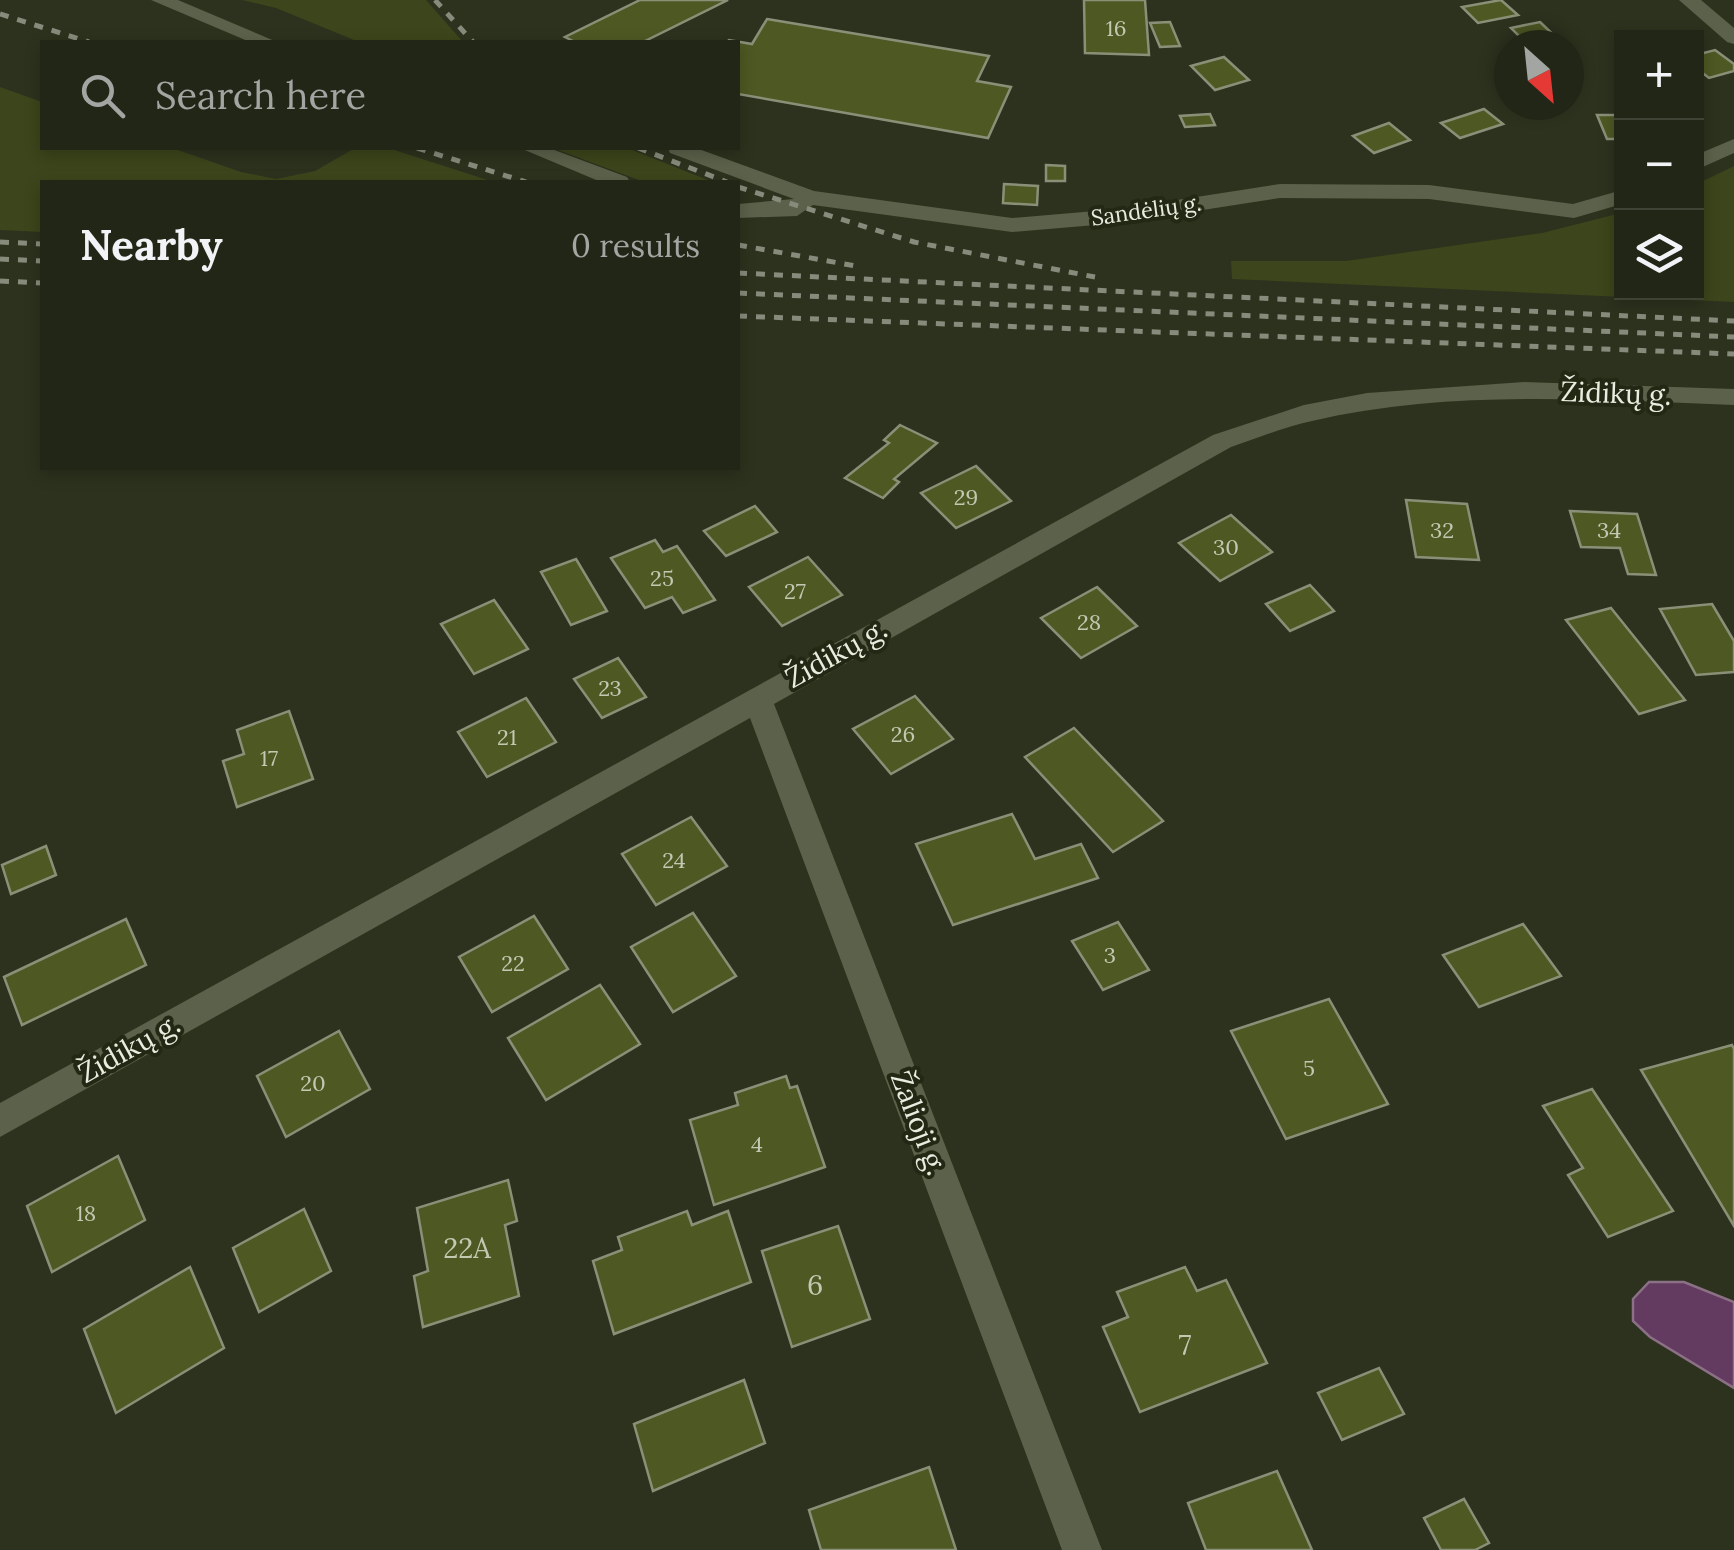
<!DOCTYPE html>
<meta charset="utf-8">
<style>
body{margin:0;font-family:Lora,serif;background:#2a2e1f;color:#f1f3f6}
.controls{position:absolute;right:30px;top:30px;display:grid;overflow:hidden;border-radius:0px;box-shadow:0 5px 15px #0003}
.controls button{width:90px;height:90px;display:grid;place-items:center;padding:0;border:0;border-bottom:2px solid #3f4335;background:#222616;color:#f1f3f6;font:50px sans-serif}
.compass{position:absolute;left:1494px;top:30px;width:90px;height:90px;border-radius:50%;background:#222616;box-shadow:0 5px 15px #0003;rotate:153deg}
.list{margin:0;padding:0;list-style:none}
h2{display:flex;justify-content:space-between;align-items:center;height:130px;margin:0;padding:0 40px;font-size:42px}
h2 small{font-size:32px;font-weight:400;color:#a2a5a1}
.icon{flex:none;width:55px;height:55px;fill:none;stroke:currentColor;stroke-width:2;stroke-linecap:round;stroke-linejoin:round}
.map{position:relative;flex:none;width:1734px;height:1550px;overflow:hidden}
.search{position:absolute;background:#222616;box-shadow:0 5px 15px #0003;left:40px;top:40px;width:700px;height:110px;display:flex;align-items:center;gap:25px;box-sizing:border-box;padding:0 35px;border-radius:0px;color:#a2a5a1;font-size:38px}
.panel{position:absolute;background:#222616;box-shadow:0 5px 15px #0003;left:40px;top:180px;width:700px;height:290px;border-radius:0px}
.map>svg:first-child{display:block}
.green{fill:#3c451b}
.water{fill:#633b60;stroke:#8b7086;stroke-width:2.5}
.building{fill:#4d5823;stroke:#8a9078;stroke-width:2.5}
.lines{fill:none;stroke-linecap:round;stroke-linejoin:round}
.minor{fill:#5b614a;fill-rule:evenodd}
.rail{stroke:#878b7b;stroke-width:5;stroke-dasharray:9 9;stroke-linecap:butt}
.labels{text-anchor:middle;stroke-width:8;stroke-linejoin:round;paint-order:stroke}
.number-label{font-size:22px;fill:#c2c8b1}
.far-street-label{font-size:22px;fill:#e9ede0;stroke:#232814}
.street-label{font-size:28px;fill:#e9ede0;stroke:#232814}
.near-number-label{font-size:28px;fill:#c2c8b1}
</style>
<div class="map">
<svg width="1734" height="1550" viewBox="0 0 1734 1550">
<rect width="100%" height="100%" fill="#2d321e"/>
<g class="green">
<polygon points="242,0 426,0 463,42 359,42 276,8"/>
<polygon points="0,87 42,102 42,148 172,148 241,172 276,179 315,171 355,148 388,148 494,182 42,182 42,232 0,230"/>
<polygon points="553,148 627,148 713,182 644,182"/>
<polygon points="1734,166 1734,302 1232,279 1231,261 1346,261 1542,233 1621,213 1622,292 1696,292 1697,184"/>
</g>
<polygon class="water" points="1649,1282 1684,1282 1734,1302 1734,1388 1650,1337 1633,1321 1633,1299"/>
<g class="building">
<polygon points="640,0 728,0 643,42 575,42 565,37"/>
<polygon points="1084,0 1145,0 1149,55 1085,53"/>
<polygon points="1501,0 1518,15 1478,23 1462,7"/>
<polygon points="767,19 989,56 977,81 1011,87 988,138 738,94 738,42 727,42 729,40 752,44"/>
<polygon points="1170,22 1180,46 1160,47 1150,23"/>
<polygon points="1540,22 1563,44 1528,45 1511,28"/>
<polygon points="1715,50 1734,64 1734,71 1709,78 1696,68 1696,55"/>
<polygon points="1224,57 1249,80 1215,90 1191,66"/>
<polygon points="1484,109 1503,124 1460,138 1441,123"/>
<polygon points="1210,114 1215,125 1185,127 1180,116"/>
<polygon points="1597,115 1622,115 1622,139 1607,139"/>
<polygon points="1389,123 1410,140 1374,153 1353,136"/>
<polygon points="1046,165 1065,166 1065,181 1046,181"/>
<polygon points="1004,184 1038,186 1037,205 1003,203"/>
<polygon points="900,425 937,443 894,479 899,482 883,498 845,478 889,443 884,440"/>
<polygon points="976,466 1011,501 956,528 921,493"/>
<polygon points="1406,500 1467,504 1479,560 1416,557"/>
<polygon points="755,506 777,532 726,556 704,531"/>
<polygon points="1570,511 1637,514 1656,575 1628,574 1620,548 1581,547"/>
<polygon points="1231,515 1272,552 1220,581 1179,543"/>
<polygon points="655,540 663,552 677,546 715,600 683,613 672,597 645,608 611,558"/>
<polygon points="808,557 842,595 782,626 749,587"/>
<polygon points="576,559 607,611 571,625 541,572"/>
<polygon points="1310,585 1334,611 1290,631 1266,604"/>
<polygon points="1097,587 1137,626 1081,658 1041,618"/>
<polygon points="494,600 528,649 474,674 441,624"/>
<polygon points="1712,604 1734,641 1734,672 1696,675 1660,609"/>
<polygon points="1611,608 1685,700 1639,714 1566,620"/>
<polygon points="618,658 646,697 602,718 574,679"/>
<polygon points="915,696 953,739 891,774 853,729"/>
<polygon points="526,698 556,742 487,777 458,732"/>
<polygon points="289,711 313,779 237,807 223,761 244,754 237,730"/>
<polygon points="1074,728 1163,821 1113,852 1025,757"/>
<polygon points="1012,814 1035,859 1081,844 1098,878 953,925 916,844"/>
<polygon points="691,817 727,866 656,905 622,854"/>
<polygon points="46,846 56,875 11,894 2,865"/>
<polygon points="693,913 736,976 673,1012 631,947"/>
<polygon points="534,916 568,969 492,1012 459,957"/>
<polygon points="126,919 146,965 22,1025 4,977"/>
<polygon points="1118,922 1149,970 1103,990 1072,941"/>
<polygon points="1523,924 1561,976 1479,1007 1443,955"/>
<polygon points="600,985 640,1044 546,1100 508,1038"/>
<polygon points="1329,999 1388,1104 1286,1139 1231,1031"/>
<polygon points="339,1031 370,1089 286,1137 257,1076"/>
<polygon points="1732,1045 1734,1049 1734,1226 1641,1070"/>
<polygon points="786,1076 790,1088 797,1086 825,1167 714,1205 690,1120 738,1105 735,1093"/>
<polygon points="1592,1089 1673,1211 1608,1237 1568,1175 1583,1168 1543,1106"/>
<polygon points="118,1156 145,1220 52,1272 27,1206"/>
<polygon points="508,1180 517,1221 505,1225 519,1296 423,1327 414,1276 428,1271 417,1208"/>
<polygon points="304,1209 331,1271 259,1312 233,1248"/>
<polygon points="687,1211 692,1225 728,1211 751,1282 614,1334 593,1261 622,1250 618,1237"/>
<polygon points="838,1226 870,1319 792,1347 762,1251"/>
<polygon points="190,1267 224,1348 116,1413 84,1329"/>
<polygon points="1185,1267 1197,1291 1226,1280 1267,1363 1140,1412 1103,1327 1128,1317 1117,1292"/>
<polygon points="1379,1368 1404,1414 1342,1440 1318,1393"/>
<polygon points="744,1380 765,1443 653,1491 634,1424"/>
<polygon points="929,1467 956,1550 821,1550 809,1510"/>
<polygon points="1277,1471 1312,1550 1206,1550 1188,1503"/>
<polygon points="1464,1499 1489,1543 1475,1550 1441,1550 1424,1518"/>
</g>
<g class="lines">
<g class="minor">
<polygon points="151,0 178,0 277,42 250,42"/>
<polygon points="1679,0 1701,0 1734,28 1734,44 1727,42"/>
<polygon points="1734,139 1734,153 1696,170 1696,155"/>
<polygon points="520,148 549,148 627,177 630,182 601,182"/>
<polygon points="668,148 696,148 814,191 1012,218 1119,209 1280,184 1429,185 1573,204 1622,190 1622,204 1574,218 1429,199 1280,198 1119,223 1012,232 813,205 797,216 738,218 738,204 794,199 670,153"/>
<path d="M 1524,382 L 1734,389 L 1734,405 C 1594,400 1449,389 1312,421 C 1284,427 1258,438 1231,447 L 774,704 L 1102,1550 L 1062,1550 L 750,718 L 0,1137 L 0,1103 L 1213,435 L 1304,405 L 1367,393 Z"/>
</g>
<g class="rail">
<polyline points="435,0 473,42"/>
<polyline points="0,14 89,42"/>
<polyline points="417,148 526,182"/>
<polyline points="638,148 727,182"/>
<polyline points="738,187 914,242 1095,277"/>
<polyline points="0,242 42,244"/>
<polyline points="738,245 856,266"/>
<polyline points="0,259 42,261"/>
<polyline points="738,273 1734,321"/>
<polyline points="0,281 42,283"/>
<polyline points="738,293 1734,337"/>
<polyline points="738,316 1734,354"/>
</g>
</g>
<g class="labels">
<g class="number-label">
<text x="1116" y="36">16</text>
<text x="966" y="505">29</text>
<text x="1442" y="538">32</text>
<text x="1609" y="538">34</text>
<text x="1226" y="555">30</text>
<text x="662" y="586">25</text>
<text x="795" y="599">27</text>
<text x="1089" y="630">28</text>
<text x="610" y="696">23</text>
<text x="903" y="742">26</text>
<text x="507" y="745">21</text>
<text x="269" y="766">17</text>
<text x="674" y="868">24</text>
<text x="1110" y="963">3</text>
<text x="513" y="971">22</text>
<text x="1309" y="1076">5</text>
<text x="313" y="1091">20</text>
<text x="757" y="1152">4</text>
<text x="86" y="1221">18</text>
</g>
<g class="far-street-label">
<text transform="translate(1146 210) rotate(-8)" y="8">Sandėlių g.</text>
</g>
<g class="street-label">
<text transform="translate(1616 393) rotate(2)" y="10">Židikų g.</text>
<text transform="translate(836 653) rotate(-29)" y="10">Židikų g.</text>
<text transform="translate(129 1048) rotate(-29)" y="10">Židikų g.</text>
<text transform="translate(919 1123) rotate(69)" y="10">Žalioji g.</text>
</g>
<g class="near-number-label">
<text x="467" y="1258">22A</text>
<text x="815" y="1295">6</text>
<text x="1185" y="1355">7</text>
</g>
</g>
</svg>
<div class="controls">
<button>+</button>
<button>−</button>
<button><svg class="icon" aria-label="layers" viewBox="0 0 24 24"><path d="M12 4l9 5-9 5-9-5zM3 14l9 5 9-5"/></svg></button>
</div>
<svg class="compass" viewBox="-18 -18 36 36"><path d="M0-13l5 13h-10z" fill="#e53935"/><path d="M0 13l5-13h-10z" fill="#a2a5a1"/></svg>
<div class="search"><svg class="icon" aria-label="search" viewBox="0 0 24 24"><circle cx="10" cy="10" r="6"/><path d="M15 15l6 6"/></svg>Search here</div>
<section class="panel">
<h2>Nearby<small>0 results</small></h2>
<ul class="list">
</ul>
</section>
</div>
